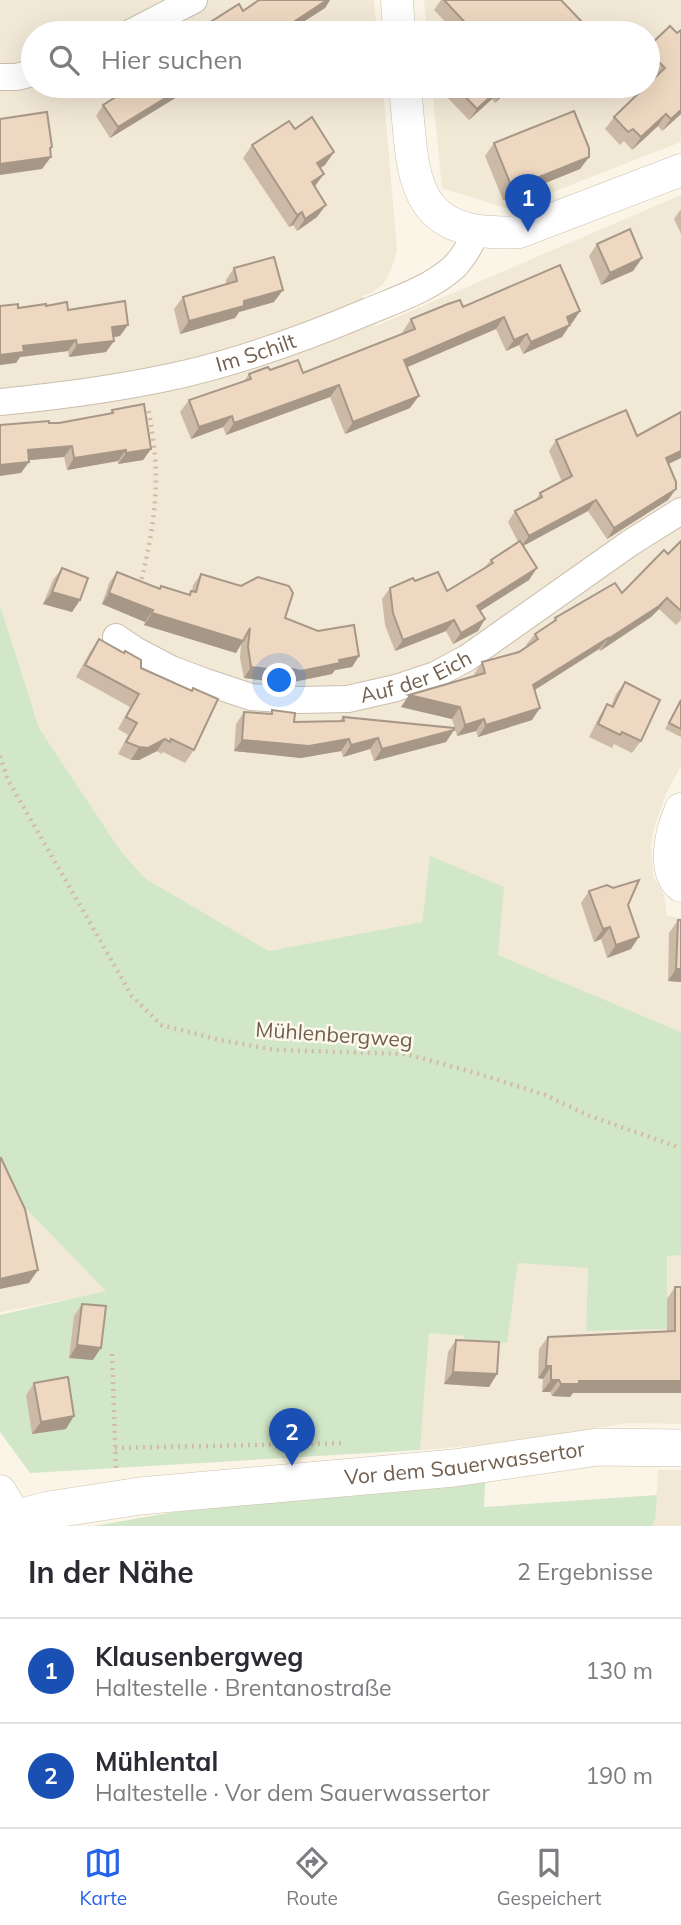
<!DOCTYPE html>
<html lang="de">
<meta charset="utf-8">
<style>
body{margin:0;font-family:Mulish,sans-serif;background:#f7f7f7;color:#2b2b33}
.you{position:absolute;left:280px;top:681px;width:24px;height:24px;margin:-18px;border:5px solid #fff;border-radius:50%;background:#1a73e8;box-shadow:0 0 0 10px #1a73e833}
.badge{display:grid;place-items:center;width:46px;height:46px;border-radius:50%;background:#2563eb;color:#fff;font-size:23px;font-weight:700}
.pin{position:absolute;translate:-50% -58px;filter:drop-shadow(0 2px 4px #0008)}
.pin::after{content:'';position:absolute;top:37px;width:24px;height:21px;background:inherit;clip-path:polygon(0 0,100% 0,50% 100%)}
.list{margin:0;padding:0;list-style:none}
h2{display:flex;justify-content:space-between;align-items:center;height:91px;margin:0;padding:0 28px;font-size:30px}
h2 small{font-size:23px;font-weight:400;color:#7c7c81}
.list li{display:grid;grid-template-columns:46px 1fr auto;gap:21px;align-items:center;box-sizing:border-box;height:105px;padding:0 28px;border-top:2px solid #e1e1e2}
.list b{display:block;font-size:26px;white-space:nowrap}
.list p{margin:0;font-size:23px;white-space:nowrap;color:#7c7c81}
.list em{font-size:23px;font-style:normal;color:#7c7c81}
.icon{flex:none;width:38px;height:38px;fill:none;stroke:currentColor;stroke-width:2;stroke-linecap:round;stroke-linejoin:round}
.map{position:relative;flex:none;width:681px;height:1526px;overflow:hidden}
.search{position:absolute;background:#fff;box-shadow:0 7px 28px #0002;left:21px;right:21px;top:21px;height:77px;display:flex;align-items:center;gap:18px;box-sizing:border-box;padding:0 24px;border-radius:38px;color:#7c7c81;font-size:26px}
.sheet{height:301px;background:#fff}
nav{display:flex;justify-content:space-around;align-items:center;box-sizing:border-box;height:98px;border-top:2px solid #e1e1e2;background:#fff;font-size:19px;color:#7c7c81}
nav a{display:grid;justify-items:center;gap:4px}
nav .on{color:#2563eb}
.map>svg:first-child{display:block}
.residential{fill:#f2e8d6}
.green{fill:#d1e7c7}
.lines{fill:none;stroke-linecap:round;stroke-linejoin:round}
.minor-casing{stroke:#ccbeae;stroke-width:28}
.tertiary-casing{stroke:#ccbeae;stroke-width:33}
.secondary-casing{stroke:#cebfac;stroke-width:38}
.path{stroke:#d3bba4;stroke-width:4.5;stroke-dasharray:2 5;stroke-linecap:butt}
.minor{stroke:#fff;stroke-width:26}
.tertiary{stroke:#fff;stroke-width:32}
.secondary{stroke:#fff;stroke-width:37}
.wall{fill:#cdbaa6}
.shaded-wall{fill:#a79787}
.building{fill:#eed8c1;stroke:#a79787;stroke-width:2}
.labels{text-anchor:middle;stroke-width:5;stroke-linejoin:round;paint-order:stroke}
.street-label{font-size:21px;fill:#725f4e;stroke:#fef9ee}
</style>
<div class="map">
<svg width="681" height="1526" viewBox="0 0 681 1526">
<rect width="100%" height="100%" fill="#fbf5e7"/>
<g class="residential">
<polygon points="0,0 374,0 377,33 33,33 33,86 383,86 397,250 392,268 384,283 373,292 362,296 376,326 681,195 681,766 666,794 654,828 651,846 653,876 664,895 667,916 681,918 681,1032 497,955 430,857 422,922 269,951 146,879 122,853 39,728 0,605"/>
<polygon points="424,0 681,0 681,142 509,209 442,188 432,86 648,86 648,33 427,33"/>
<polygon points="0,1182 107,1292 0,1312"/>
<polygon points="681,1255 681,1424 628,1423 497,1444 420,1450 429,1333 464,1336 518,1263 588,1267 586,1331 666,1329 667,1256"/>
<polygon points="658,1470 681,1470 681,1526 652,1526 655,1519"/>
</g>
<g class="green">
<polygon points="0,605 39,728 122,853 146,879 269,951 422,922 430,856 504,887 498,955 681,1032 681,1255 667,1256 667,1329 586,1331 588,1268 518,1263 507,1343 464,1339 464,1336 429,1333 420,1450 30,1473 0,1432 0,1315 106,1291 0,1182"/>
<polygon points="485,1482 484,1507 657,1495 655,1520 652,1526 94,1526 186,1510"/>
</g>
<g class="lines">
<defs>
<g id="minor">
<polyline points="130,33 194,0"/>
<polyline points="0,77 16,77 33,73"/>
<path id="s1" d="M 0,402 C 62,396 123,388 184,374 C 247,359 310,336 369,311 C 398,299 431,288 454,267 C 464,257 471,244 477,231"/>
<path id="s2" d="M 116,637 L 135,650 L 171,669 L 203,681 L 251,697 L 300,700 L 348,699 L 396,688 L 435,675 L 467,658 L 630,543 L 681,511"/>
</g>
<g id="tertiary">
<polyline points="397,0 399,33"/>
<path d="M 405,86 C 414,173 405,239 519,232 L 681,170"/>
<path d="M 681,809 C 672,829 661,870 681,886"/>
<polyline points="0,1491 16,1518"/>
</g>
<g id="secondary">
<path id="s3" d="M 0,1523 L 49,1510 L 140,1496 L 454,1468 L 598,1447 L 681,1448"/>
</g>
</defs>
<use href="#minor" class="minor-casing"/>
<use href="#tertiary" class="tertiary-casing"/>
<use href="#secondary" class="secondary-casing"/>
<g class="path">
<path d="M 140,586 C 156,519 162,476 148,408"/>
<polyline points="0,756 8,780 132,996 161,1025 220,1040 275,1050 406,1054 476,1073 545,1095 590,1116 681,1148"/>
<polyline points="112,1354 116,1468"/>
<polyline points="115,1448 345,1443"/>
</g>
<use href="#minor" class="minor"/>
<use href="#tertiary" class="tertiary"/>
<use href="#secondary" class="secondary"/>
</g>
<g class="wall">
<polygon points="259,0 330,0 325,8 286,33 193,33 243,11"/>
<polygon points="441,0 561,0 581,21 572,33 456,33 434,10"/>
<polygon points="670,26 681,114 662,131 658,126 632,150 624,141 620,145 605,129 614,117 654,78 648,72 648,47"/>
<polygon points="119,86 193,86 177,97 110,138 96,116 103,105 120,95 116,89"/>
<polygon points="451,86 513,86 495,103 492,99 469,120 445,95"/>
<polygon points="295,129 334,152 325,165 320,168 315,187 317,217 297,231 293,225 289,227 243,158 252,145"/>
<polygon points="494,143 589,157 580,169 503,200 485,156"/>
<polygon points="681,209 681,234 674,219"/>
<polygon points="597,244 642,258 633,271 601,285 589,256"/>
<polygon points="234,268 274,302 239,312 235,318 180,334 174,309 183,297 226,284 226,280"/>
<polygon points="46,306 68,310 120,336 113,337 114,341 106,352 69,357 68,351 20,357 16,363 18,308"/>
<polygon points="463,307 580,311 572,323 570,324 562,337 523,354 519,345 506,351 496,329 407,367 410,408 345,434 330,397 226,435 223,427 191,439 180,412 189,400 244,381 249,374 270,370 303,373 403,333 403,331 411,319"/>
<polygon points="112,410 151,449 143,460 118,464 118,461 67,470 64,457 29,460 21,473 49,423 59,423 110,414"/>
<polygon points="637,436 668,464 676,489 668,500 607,539 588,511 523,546 529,580 480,611 485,619 478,631 453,644 446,631 395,651 385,625 382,599 390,588 415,581 447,591 485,567 491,560 518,542 508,522 515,511 535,501 540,493 562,482 549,451 556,440"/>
<polygon points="681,541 681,620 676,625 659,609 651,617 600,651 599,649 535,690 532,720 478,737 476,731 457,736 452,719 401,707 475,676 474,674 482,662 519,652 527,646 526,645 535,634 553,622 555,618 622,593 668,554"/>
<polygon points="62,568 80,600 72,612 43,604 53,580"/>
<polygon points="117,572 159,588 161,586 188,594 192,591 193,585 201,574 359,656 352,667 335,670 332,674 293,682 271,677 268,681 244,678 240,658 241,644 236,653 144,625 145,622 102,604 109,583"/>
<polygon points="99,639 141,668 194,750 185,763 163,752 161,754 157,751 139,760 131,760 118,754 128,735 118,729 130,707 76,677 90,652"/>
<polygon points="625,682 641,741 632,753 614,744 612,748 589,737 599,717 607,704 611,706 616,694"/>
<polygon points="681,699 681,737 665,729"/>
<polygon points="272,710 294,722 339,721 343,717 454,730 446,742 374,761 370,749 343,757 341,751 301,758 234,751 236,724 244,712 270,714"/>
<polygon points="589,891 628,905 631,949 607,958 601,939 594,942 581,903"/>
<polygon points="678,920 681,920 681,982 668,981 669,933"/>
<polygon points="675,1287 681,1287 681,1393 573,1393 570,1397 552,1396 550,1392 542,1392 543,1379 538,1378 539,1349 548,1337 667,1332 667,1299"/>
<polygon points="82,1304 93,1360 69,1358 74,1316"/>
<polygon points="456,1340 497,1374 489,1387 444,1384 448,1352"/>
<polygon points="34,1383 66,1429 32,1434 26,1395"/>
</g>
<g class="shaded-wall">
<polygon points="327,0 330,0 325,8 286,33 277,33"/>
<polygon points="581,21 572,33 567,33"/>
<polygon points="185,86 193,86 177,97 110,138 118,127"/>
<polygon points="509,86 513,86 495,103 503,91"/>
<polygon points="500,88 492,99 469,120 477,109"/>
<polygon points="681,110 681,114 662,131 671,119"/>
<polygon points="666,114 658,126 632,150 641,137"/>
<polygon points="52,147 45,158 51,157 42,169 0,175 0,164"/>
<polygon points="334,152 325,165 309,176 317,163"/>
<polygon points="589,157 580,169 503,200 512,188"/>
<polygon points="324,174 315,186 312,182"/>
<polygon points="326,205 317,217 297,231 305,219"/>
<polygon points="302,212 293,225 289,227 297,215"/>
<polygon points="642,258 633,271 601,285 610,273"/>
<polygon points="283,290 274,302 239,312 235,318 180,334 189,321 244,301"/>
<polygon points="580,311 572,323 559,329 567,317"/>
<polygon points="504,317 496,329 396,372 404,360"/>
<polygon points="128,325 120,336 104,339 112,327"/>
<polygon points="570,325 562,337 523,354 531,342"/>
<polygon points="527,334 519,345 506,351 514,340"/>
<polygon points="76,340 68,351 20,357 16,363 0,365 0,355 23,346"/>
<polygon points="114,341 106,352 69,357 77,345"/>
<polygon points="339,385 330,397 226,435 234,423"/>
<polygon points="419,396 410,408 345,434 353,422"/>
<polygon points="232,416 223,427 191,439 199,427"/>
<polygon points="72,446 64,457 20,461 28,450"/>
<polygon points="151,449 143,460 118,464 126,453"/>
<polygon points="126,450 118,461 67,470 74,458"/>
<polygon points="681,451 681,458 658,469 666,458"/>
<polygon points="29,462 21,473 0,476 0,465"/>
<polygon points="676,489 668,500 607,539 614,528"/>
<polygon points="596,500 588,511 521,547 529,536"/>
<polygon points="537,568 529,580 469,618 477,606"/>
<polygon points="52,592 80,600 72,612 43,604"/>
<polygon points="109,593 153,610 145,622 102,604"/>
<polygon points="667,598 659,609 651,617 600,651 608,639"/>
<polygon points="152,613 243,641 236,653 144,625"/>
<polygon points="485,619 478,631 453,644 461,633"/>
<polygon points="454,620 446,631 395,651 403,640"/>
<polygon points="608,638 599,649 525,696 533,685"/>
<polygon points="359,656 352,667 335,670 332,674 293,682 271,677 268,681 244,678 251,667 277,666 339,660"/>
<polygon points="409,695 460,707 452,719 401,707"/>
<polygon points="540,708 532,720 478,737 486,725"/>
<polygon points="484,719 476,731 457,736 465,725"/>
<polygon points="454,730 446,742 374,761 382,749"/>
<polygon points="378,738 370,749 343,757 351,745"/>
<polygon points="165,739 157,751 139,760 131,760 139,747"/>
<polygon points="349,739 341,751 301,758 234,751 242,740"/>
<polygon points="610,927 601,939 594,942 603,929"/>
<polygon points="639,937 631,949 607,958 616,945"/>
<polygon points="676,969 681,969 681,982 668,981"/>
<polygon points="38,1270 29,1283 0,1289 0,1279"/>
<polygon points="77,1345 101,1348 93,1360 69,1358"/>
<polygon points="546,1366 551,1366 543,1379 538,1378"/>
<polygon points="453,1372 497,1374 489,1387 444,1384"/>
<polygon points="551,1380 559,1380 550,1392 542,1392"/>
<polygon points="579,1381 681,1381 681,1393 573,1393 570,1397 552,1396 561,1384"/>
<polygon points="74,1416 66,1429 32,1434 41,1422"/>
</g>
<g class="building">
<polygon points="259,0 327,0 277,33 273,28 265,33 193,33 239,4 243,11"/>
<polygon points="444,0 561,0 581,21 567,33 475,33"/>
<polygon points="670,26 677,33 681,30 681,110 671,119 666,114 641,137 633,129 628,132 614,117 646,86 648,86 648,84 665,68 648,51 648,47"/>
<polygon points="129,86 185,86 118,127 103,105 130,88"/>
<polygon points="455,86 509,86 503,91 500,88 477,109"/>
<polygon points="574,111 589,148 589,157 512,188 494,143"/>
<polygon points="47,112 52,147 50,148 51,157 0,164 0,119"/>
<polygon points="312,117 334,152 317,163 324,174 312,182 326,205 305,219 302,212 297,215 252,145 289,121 295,129"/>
<polygon points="630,229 642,258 610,273 597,244"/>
<polygon points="274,257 283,290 244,301 244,306 189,321 183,297 237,281 234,268"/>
<polygon points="560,265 580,311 567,317 570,325 531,342 527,334 514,340 504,317 404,360 419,396 353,422 339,385 234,423 232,416 199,427 189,400 251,379 249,374 268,367 270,370 298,360 303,373 415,329 411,319 448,304 460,300 463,307"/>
<polygon points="125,301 128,325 112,327 114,341 77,345 76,340 23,346 24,352 0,355 0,306 18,304 18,308 46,304 46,306 67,302 68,310"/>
<polygon points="144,404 151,449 126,453 126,450 74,458 72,446 28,450 29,462 0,465 0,425 49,421 49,423 59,423 113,413 112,410"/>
<polygon points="626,410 637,436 681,412 681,451 666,458 676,482 676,489 614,528 596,500 529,536 515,511 542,497 540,493 572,476 556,440"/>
<polygon points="520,541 537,568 477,606 485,619 461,633 454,620 403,640 393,613 390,588 413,578 415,581 438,572 447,591 493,563 491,560"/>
<polygon points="681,541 681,611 667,598 659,606 608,639 608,638 533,685 540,708 486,725 484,719 465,725 460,707 409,695 485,673 482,662 519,652 538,639 535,634 556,620 555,618 615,583 622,593 664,550 668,554"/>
<polygon points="62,568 88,578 80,600 52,592"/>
<polygon points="117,572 160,589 161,586 190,595 191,591 196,592 201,574 241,586 258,577 289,586 293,593 285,618 318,631 354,625 359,656 339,660 340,663 301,671 277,666 276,670 251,667 248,647 250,628 243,641 152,613 153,610 109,593"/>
<polygon points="99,639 124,653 125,651 141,660 141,668 192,691 193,688 218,699 194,750 171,739 170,742 165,739 148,748 139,747 126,742 137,723 126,717 139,694 85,665"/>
<polygon points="625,682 660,700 641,741 622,732 620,735 598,724 607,704 613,707"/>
<polygon points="681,700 681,729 669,723"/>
<polygon points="272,710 295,713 294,722 344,721 343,717 454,728 454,730 382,749 378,738 351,745 349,739 309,746 242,740 244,712 272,714"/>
<polygon points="639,880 628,905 639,937 616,945 610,927 603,929 589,891 607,885 613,888"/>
<polygon points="678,920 681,920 681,969 676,969"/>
<polygon points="1,1158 25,1209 38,1270 0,1279 0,1159"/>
<polygon points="675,1287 681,1287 681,1381 579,1381 579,1384 561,1384 559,1380 551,1380 551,1366 546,1366 548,1337 675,1331"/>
<polygon points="82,1304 106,1306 101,1348 77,1345"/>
<polygon points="456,1340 499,1342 497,1374 453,1372"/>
<polygon points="68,1377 74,1416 41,1422 34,1383"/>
</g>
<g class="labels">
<g class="street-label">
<text dy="7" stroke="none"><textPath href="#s1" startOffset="261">Im Schilt</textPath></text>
<text dy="7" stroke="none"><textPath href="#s2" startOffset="317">Auf der Eich</textPath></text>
<text transform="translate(334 1035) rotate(4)" y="7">Mühlenbergweg</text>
<text dy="7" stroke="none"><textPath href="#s3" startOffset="469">Vor dem Sauerwassertor</textPath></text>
</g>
</g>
</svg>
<div class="you"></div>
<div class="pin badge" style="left:528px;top:232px;background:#1a4fb4">1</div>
<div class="pin badge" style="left:292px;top:1466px;background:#1a4fb4">2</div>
<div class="search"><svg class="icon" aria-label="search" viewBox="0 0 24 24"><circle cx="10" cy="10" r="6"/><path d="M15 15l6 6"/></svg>Hier suchen</div>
</div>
<section class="sheet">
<h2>In der Nähe<small>2 Ergebnisse</small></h2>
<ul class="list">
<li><span class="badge" style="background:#1a4fb4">1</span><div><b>Klausenbergweg</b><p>Haltestelle · Brentanostraße</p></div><em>130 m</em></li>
<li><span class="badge" style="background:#1a4fb4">2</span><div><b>Mühlental</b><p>Haltestelle · Vor dem Sauerwassertor</p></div><em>190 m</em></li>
</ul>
</section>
<nav>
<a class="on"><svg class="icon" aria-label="map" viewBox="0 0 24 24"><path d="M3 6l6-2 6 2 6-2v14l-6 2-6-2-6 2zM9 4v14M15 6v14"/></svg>Karte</a>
<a><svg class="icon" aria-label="directions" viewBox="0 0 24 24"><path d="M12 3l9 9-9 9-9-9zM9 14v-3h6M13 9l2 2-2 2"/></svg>Route</a>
<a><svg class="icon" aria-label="saved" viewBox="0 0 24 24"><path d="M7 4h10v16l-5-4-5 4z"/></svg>Gespeichert</a>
</nav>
